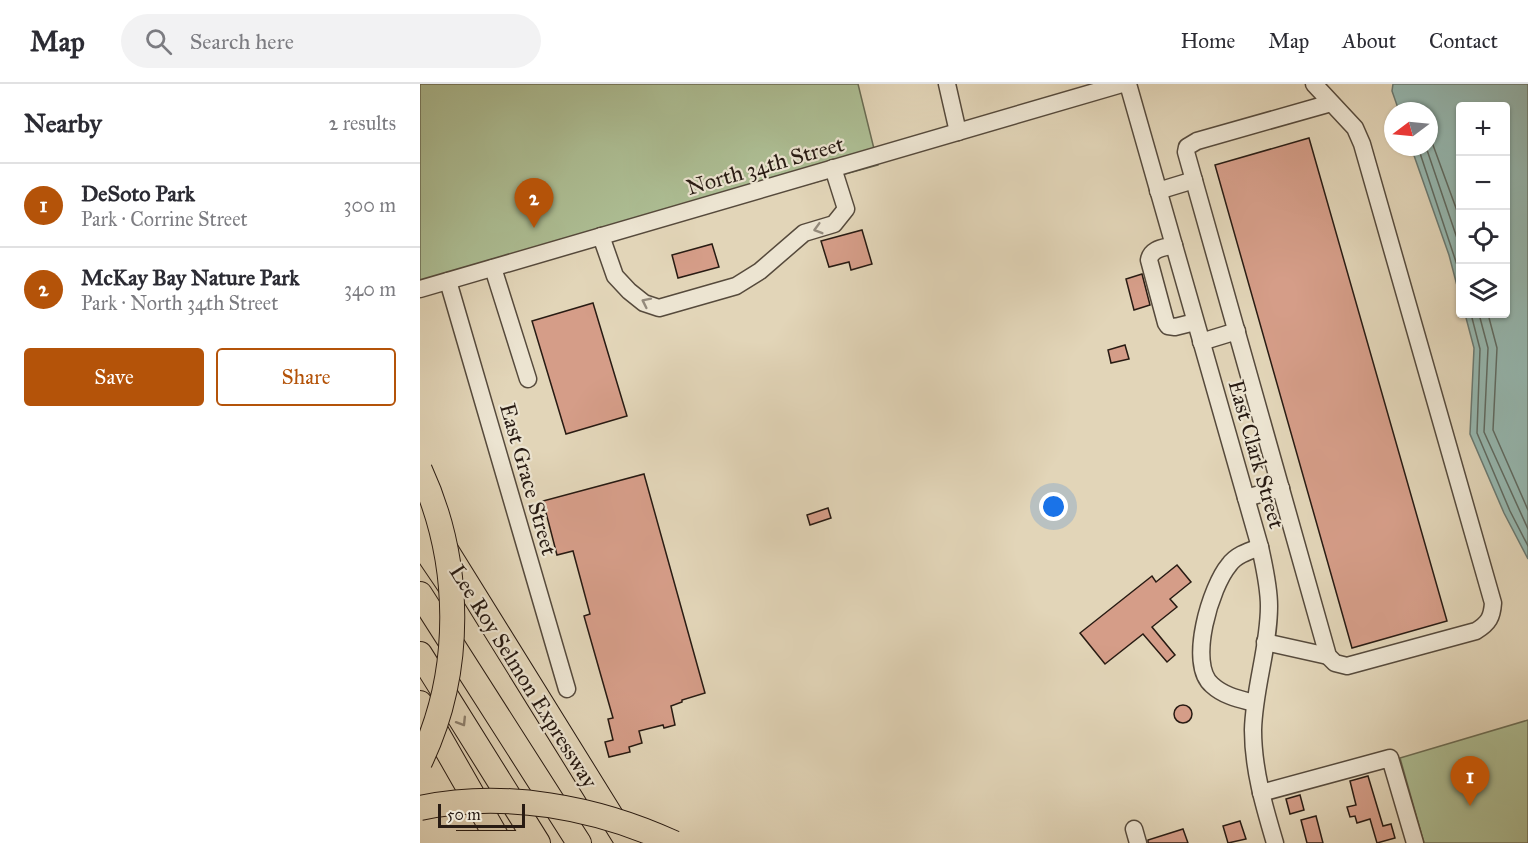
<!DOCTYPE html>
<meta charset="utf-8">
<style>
body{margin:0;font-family:"IM FELL Great Primer",serif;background:#f2f2f3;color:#2b2b33}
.controls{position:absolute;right:18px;top:18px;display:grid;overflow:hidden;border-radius:6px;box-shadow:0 2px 4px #0004}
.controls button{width:54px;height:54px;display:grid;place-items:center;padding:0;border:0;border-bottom:2px solid #e1e1e2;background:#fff;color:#2b2b33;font:30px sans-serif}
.compass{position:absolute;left:964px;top:18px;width:54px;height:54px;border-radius:50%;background:#fff;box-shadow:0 2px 4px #0004;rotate:254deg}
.scale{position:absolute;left:18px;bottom:15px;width:87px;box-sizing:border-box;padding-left:6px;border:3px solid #281b13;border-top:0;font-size:16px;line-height:21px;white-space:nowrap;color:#281b13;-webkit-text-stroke:4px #ece4d1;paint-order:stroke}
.you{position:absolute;left:634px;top:423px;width:21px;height:21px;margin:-15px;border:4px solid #fff;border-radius:50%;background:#1a73e8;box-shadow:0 0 0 9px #1a73e833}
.badge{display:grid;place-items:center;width:39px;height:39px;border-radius:50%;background:#b45309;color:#fff;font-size:20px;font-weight:700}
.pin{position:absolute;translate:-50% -50px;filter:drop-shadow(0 2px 3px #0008)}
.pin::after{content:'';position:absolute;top:32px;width:21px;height:18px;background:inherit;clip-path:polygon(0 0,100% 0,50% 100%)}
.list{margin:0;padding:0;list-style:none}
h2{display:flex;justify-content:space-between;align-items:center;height:78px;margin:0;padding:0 24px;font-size:26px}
h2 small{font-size:20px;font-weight:400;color:#7c7c81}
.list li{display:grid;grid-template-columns:39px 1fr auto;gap:18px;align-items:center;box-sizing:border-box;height:84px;padding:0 24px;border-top:2px solid #e1e1e2}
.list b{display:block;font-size:22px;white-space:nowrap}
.list p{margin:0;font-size:20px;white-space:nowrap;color:#7c7c81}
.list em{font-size:20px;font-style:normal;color:#7c7c81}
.actions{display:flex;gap:12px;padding:18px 24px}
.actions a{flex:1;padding:14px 0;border:2px solid #b45309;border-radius:6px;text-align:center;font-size:21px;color:#b45309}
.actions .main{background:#b45309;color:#fff}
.icon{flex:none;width:33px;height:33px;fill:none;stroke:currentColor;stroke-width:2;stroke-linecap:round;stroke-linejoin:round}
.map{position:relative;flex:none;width:1108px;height:759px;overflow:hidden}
header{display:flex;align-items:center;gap:36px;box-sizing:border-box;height:84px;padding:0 30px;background:#fff;border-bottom:2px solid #e1e1e2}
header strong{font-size:28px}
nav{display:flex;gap:33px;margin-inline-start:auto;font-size:21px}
.search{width:420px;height:54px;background:#f2f2f3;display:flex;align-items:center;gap:15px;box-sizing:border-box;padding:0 21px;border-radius:33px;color:#7c7c81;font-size:22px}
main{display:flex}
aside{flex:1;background:#fff}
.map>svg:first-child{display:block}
.green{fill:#adbe94;stroke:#6a6c54;stroke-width:1.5}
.water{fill:#95b8b1;stroke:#697972;stroke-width:1.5}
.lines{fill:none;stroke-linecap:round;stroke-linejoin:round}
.shore{stroke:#5e6a62;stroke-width:1.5}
.building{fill:#d59d88;stroke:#281b13;stroke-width:1.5}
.minor-casing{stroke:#564a3c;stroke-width:19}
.highway-casing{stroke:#281b13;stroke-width:26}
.minor{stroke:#ece4d1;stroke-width:16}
.highway{stroke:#e2d5b8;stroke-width:24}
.highway-bridge-casing{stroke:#281b13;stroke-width:26;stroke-linecap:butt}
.highway-bridge{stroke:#e2d5b8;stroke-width:24}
.oneway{stroke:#948a7c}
.oneway2{stroke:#8e816e}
.labels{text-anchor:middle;stroke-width:4.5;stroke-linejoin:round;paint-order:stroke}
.street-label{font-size:22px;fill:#281b13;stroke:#ece4d1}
</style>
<header>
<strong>Map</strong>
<div class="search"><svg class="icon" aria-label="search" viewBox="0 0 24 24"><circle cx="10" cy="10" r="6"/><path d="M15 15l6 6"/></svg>Search here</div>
<nav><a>Home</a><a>Map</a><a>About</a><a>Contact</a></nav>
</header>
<main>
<aside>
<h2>Nearby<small>2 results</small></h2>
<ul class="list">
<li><span class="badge">1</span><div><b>DeSoto Park</b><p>Park · Corrine Street</p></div><em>300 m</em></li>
<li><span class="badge">2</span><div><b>McKay Bay Nature Park</b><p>Park · North 34th Street</p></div><em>340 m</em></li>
</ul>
<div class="actions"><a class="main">Save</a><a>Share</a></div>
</aside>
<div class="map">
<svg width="1108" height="759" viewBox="0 0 1108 759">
<rect width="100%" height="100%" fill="#e2d5b8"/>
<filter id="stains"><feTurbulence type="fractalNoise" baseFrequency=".00333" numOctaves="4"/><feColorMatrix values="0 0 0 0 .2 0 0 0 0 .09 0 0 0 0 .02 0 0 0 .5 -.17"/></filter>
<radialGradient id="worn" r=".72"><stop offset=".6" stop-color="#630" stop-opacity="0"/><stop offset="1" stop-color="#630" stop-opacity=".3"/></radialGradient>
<g class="green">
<polygon points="0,0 438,0 458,81 0,207"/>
<polygon points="1108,636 1108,759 1004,759 980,674"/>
</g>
<polygon class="water" points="973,0 1108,0 1108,475 1084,429 1050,350 1054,264 1045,230 1086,230 1086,22 1040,22 1040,213 1029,171 991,63 1009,63 1009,27 979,27 972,7"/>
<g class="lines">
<g class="shore">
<polyline points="1009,50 1040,135"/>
<polyline points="998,63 1040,190"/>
<polyline points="1006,63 1040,163"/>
<polyline points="1051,230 1060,265 1057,349 1090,427 1108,462"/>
<polyline points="1059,230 1068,264 1064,348 1108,445"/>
<polyline points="1068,230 1077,264 1073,346 1108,426"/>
</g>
</g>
<g class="building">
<polygon points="889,54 1027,537 932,564 795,81"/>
<polygon points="442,146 452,180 431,186 429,178 409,183 401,157"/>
<polygon points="292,160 299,183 258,194 252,171"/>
<polygon points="722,190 730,221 714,226 706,195"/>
<polygon points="173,219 207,332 146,350 112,237"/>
<polygon points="705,261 709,275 691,279 688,266"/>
<polygon points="224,390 285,609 262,616 262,618 251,622 255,641 244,644 243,641 219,647 222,659 209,663 210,668 189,673 185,658 193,656 188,635 193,634 164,532 170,530 153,467 137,471 123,417"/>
<polygon points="408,424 411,434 390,441 387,431"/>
<polygon points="757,481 771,498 750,515 757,523 732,543 755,571 747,578 723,550 685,580 660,549 732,492 736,498"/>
<circle cx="763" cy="630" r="9"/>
<polygon points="948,692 963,742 971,740 975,754 957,759 950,735 937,739 935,732 930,733 927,723 936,721 930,697"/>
<polygon points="880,711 884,726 870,730 866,715"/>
<polygon points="896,732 903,759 887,759 881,736"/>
<polygon points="820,737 826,755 808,759 803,742"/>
<polygon points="763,745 768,759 728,759 728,756"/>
</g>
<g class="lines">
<defs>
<g id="minor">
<polyline points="527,0 538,48"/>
<path d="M 708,0 L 840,463 C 844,482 849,502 849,522 C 849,564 834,604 833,646 C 833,685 844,722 855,759"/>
<path d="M 894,0 L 935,44 L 942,60 L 1073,519 C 1072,533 1069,539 1056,547 L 927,582 L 915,579 L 908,572 L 766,68 L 767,63 L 777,57 L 911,19"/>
<polyline points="738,107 774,96"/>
<polyline points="181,152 195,192 209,207 224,219 239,224 316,202 340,187 384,149 414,140 426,125 413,84"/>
<path d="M 754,161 C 744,164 731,164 729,176 L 746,239 L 748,242 L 755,243 L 775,238"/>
<polyline points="73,184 108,295"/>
<polyline points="28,197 147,605"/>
<polyline points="0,205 702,0"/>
<polyline points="781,258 817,247"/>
<polyline points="826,414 861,404"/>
<polyline points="845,558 908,572"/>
<path d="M 834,619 C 819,615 804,612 792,601 C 767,580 791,502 809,481 C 816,471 829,467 840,463"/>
<polyline points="841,709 970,674 995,759"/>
<polyline points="714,745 718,759"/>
</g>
<g id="highway">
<polyline points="0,424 208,759"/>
<polyline points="0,458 34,508"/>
<polyline points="0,510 159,759"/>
<polyline points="0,570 118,759"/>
<polyline points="0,619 80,759"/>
</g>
</defs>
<use href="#minor" class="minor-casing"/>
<use href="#highway" class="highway-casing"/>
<use href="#minor" class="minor"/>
<use href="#highway" class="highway"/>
<defs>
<g id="highway-bridge">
<path d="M 0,386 C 42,477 44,587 0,678"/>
<path d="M 0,724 C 84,706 176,723 254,759"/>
<polyline points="36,759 96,759"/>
</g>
</defs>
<use href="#highway-bridge" class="highway-bridge-casing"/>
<use href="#highway-bridge" class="highway-bridge"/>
</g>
<defs><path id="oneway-chevron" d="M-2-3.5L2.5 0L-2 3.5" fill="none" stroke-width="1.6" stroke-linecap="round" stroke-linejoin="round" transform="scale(1.5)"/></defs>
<g class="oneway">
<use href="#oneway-chevron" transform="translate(398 145) rotate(164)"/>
<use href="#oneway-chevron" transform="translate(226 218) rotate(-154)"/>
</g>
<use class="oneway2" href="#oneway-chevron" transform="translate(42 638) rotate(58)"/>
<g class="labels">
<g class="street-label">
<text transform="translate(345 81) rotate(-16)" y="8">North 34th Street</text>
<text transform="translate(837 370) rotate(74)" y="8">East Clark Street</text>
<text transform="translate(109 395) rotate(74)" y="8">East Grace Street</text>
<text transform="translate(104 592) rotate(58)" y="8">Lee Roy Selmon Expressway</text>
</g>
</g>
<rect width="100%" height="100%" filter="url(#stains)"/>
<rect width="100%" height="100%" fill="url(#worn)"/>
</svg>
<div class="controls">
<button>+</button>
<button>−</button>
<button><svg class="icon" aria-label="locate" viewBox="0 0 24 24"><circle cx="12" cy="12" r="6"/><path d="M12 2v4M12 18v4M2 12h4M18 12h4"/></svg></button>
<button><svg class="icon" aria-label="layers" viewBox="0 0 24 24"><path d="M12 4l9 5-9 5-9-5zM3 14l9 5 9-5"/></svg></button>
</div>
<svg class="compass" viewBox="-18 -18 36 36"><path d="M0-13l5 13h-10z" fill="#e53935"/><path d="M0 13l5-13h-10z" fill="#7c7c81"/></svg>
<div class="scale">50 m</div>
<div class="you"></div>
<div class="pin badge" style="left:1050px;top:722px">1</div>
<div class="pin badge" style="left:114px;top:144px">2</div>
</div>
</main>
